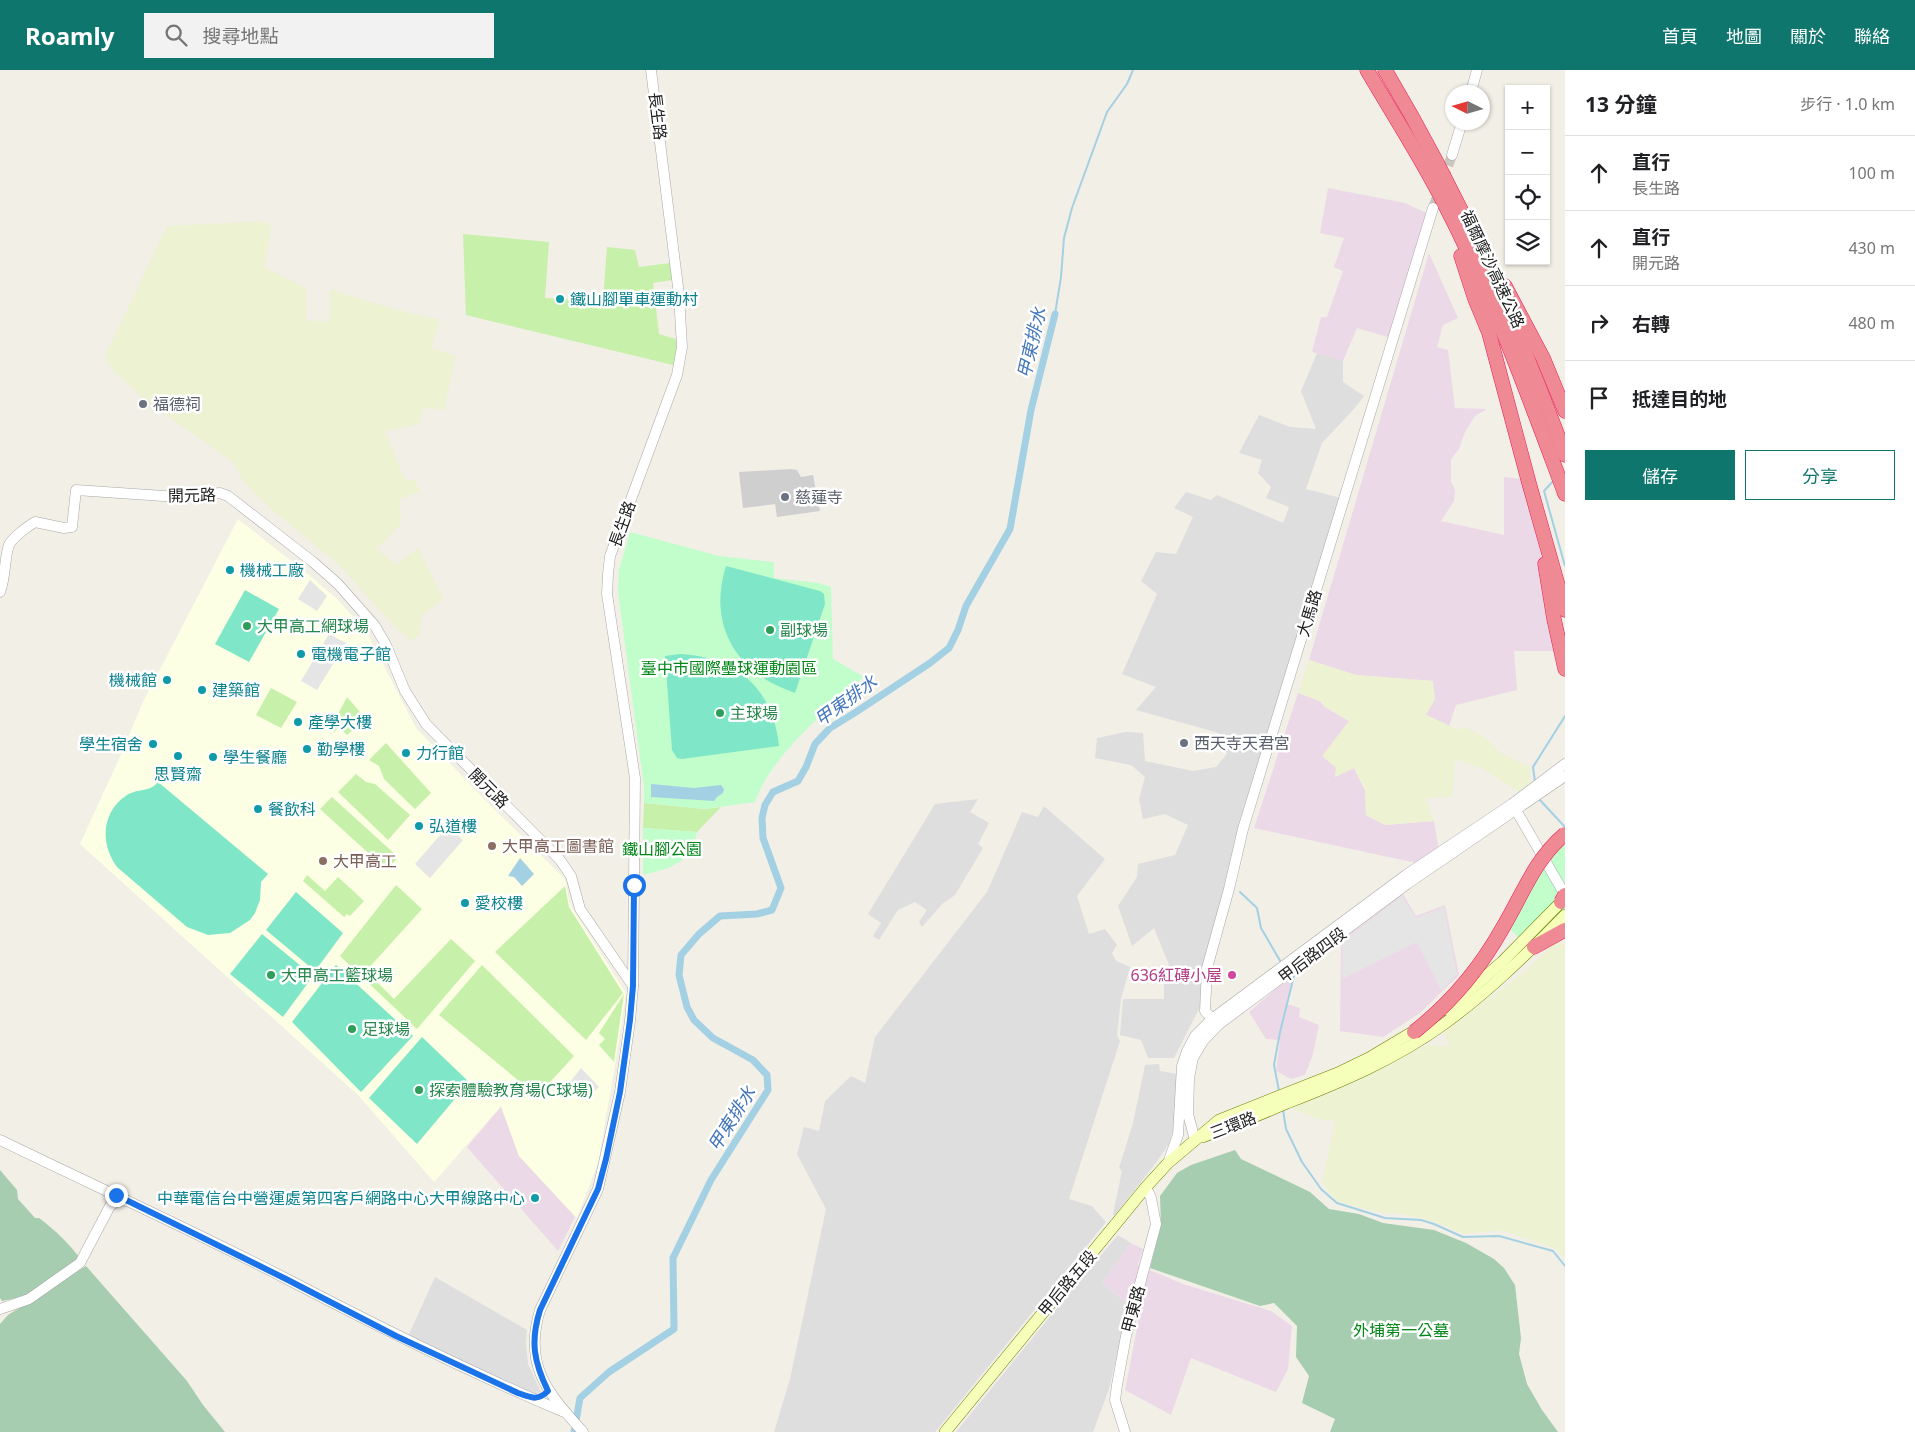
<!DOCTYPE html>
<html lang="zh-TW">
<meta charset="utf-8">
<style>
body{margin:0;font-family:"Noto Sans","Noto Sans TC",sans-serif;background:#f2f2f2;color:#202124}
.controls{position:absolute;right:15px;top:15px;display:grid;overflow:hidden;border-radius:0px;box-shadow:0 1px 4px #0004}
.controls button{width:45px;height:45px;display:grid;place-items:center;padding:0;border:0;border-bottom:1px solid #e0e0e0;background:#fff;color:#202124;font:25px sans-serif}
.compass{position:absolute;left:1445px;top:15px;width:45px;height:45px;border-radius:50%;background:#fff;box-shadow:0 1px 4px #0004;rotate:275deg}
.stop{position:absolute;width:15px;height:15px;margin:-11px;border:4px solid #1a73e8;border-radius:50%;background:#fff}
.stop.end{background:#1a73e8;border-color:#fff;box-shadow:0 1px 5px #0008}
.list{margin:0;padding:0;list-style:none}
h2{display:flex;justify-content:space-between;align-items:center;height:65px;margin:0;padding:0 20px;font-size:21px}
h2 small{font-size:16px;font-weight:400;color:#757577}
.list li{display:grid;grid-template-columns:32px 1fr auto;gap:15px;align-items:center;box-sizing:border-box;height:75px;padding:0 20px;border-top:1px solid #e0e0e0}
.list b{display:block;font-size:19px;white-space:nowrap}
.list p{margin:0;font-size:16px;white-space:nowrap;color:#757577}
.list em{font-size:16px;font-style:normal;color:#757577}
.actions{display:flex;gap:10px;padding:15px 20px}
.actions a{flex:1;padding:11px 0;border:1px solid #0f766e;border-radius:0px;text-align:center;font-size:18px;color:#0f766e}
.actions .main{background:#0f766e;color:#fff}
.icon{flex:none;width:28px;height:28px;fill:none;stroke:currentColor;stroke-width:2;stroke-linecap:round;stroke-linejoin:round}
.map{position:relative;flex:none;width:1565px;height:1362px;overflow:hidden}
header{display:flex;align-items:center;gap:30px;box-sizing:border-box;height:70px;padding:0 25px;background:#0f766e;color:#fff}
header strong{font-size:24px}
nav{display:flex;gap:28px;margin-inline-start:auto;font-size:18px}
.search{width:350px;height:45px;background:#f2f2f2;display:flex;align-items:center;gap:12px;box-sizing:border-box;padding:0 18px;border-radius:0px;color:#757577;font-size:19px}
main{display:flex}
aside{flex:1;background:#fff}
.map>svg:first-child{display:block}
.residential{fill:#dfdede}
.industrial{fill:#ecd9e7}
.education{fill:#fdffe4}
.religious{fill:#cfcfcf}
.farmland{fill:#edf2d2}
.grass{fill:#c7f0aa}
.cemetery{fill:#a6cdaf}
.park{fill:#c2fecc}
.pitch{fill:#7fe7c7}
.parking{fill:#e5e5e5}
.water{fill:#a4d0e3}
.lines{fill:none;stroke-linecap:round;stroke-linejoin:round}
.stream{stroke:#a4d0e3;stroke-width:2}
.canal{stroke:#a4d0e3;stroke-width:7}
.tertiary-tunnel{stroke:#c8c6bf;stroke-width:10;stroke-dasharray:10 5;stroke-linecap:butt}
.tertiary-casing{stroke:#a8a8a8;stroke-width:11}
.secondary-casing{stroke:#698100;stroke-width:12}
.motorway-casing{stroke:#eb1a52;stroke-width:15}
.tertiary{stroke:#fff;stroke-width:10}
.secondary{stroke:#f6ffb9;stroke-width:11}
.motorway{stroke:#ef8a95;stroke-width:14}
.motorway-bridge-casing{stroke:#eb1a52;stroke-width:15;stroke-linecap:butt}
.motorway-bridge{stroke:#ef8a95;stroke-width:14}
.route{stroke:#1a73e8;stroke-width:6}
.culture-dot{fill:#0f9aa8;stroke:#fff;stroke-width:2}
.worship-dot{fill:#6b7280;stroke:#fff;stroke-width:2}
.leisure-dot{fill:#2e9e5b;stroke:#fff;stroke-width:2}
.education-dot{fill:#8d6e63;stroke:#fff;stroke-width:2}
.hotel-dot{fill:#d1479c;stroke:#fff;stroke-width:2}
.labels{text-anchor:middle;stroke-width:5;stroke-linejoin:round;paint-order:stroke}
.street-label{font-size:16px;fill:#212121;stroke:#fff}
.culture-label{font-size:16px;fill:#0d838f;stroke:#fff;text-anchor:start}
.worship-label{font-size:16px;fill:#5b616d;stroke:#fff;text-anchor:start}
.leisure-label{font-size:16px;fill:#27864d;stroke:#fff;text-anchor:start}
.park-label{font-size:16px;fill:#038718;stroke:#fff}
.education-label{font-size:16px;fill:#785e54;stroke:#fff;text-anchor:start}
.hotel-label{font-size:16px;fill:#b23c85;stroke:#fff;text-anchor:end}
.water-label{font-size:18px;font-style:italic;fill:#4476bb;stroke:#fff}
</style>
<header>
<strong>Roamly</strong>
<div class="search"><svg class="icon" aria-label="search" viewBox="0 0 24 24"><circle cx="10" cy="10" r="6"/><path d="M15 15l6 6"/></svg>搜尋地點</div>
<nav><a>首頁</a><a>地圖</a><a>關於</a><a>聯絡</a></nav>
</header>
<main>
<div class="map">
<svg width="1565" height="1362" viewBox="0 0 1565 1362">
<rect width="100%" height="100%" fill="#f2efe7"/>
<g class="residential">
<polygon points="1317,283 1343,291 1343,312 1364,326 1354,339 1322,373 1306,419 1345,429 1203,894 1200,937 1174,988 1148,988 1141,970 1120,965 1123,929 1164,929 1164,905 1169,895 1154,858 1132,876 1118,836 1137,807 1138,794 1175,785 1188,755 1165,744 1143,749 1139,729 1145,707 1131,695 1095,688 1097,668 1126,662 1143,663 1145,691 1193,701 1216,697 1227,684 1219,663 1136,640 1156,617 1122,604 1157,524 1141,511 1156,482 1176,484 1193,447 1174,438 1186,422 1211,430 1217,425 1283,453 1289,437 1266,428 1271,417 1258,403 1262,390 1239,383 1259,345 1290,357 1316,359 1301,321"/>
<polygon points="978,729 970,742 989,753 978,774 983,778 955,825 942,834 922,857 919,852 927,840 915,832 898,840 879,870 873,866 881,853 868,844 935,734"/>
<polygon points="1044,736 1105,789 1077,826 1089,864 1105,859 1117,875 1112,883 1116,891 1130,897 1121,929 1117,965 1120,971 1069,1129 1092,1136 1106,1152 935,1362 774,1362 790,1309 826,1139 797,1084 804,1057 819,1061 825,1031 851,1006 865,1013 875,967 987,822 1022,742 1038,747"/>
<polygon points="1159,994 1160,1001 1178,1004 1178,1044 1169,1074 1155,1094 1114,1146 1113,1144 1122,1101 1119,1098 1133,1053 1145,995"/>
<polygon points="1118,1165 1131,1173 1102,1213 1127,1233 1125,1250 1109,1319 1093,1362 956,1362 1070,1222"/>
<polygon points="435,1207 527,1260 526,1273 528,1294 541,1322 533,1325 405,1273"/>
</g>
<g class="industrial">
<polygon points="1328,118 1405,133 1429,144 1391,268 1357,258 1343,291 1312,282 1321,247 1327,247 1343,201 1334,197 1344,168 1320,163"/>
<polygon points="1429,183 1458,248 1443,255 1437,277 1448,280 1455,338 1487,339 1475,346 1465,362 1459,379 1451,389 1451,411 1455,420 1454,431 1441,451 1504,465 1504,407 1524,409 1536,454 1555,581 1514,581 1517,620 1456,635 1449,656 1426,645 1433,611 1356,605 1309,590"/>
<polygon points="1298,623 1320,631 1325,637 1349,651 1336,698 1335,707 1354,698 1365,720 1366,745 1385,755 1434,751 1439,781 1421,794 1254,758"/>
<polygon points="1403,824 1416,846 1445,835 1459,905 1420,943 1383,967 1340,961 1341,870"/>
<polygon points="1293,904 1287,934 1300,938 1299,947 1319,955 1313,984 1305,1005 1291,1009 1276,1001 1280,970 1266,969 1249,942"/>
<polygon points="501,1037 519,1086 575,1147 558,1181 467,1077"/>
<polygon points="1131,1173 1143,1179 1138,1195 1183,1214 1271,1241 1292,1256 1288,1299 1276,1322 1191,1288 1171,1345 1125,1320 1141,1238 1127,1233 1102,1213"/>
</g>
<polygon class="education" points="238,449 309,505 338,530 366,561 416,658 489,734 565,809 570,835 626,923 614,1001 598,1093 577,1148 519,1086 501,1036 434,1112 358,1025 80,774 119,689 143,632"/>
<polygon class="religious" points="791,399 797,400 801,407 813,405 820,441 777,447 775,434 743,438 739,402"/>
<g class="farmland">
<polygon points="264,151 271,157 265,197 306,218 307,251 329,251 330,218 340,223 406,242 440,250 431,278 456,286 444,340 424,338 419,354 385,361 405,410 415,410 420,422 400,429 401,454 377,479 396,495 418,478 444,529 422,545 419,564 412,571 399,561 339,495 263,432 243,411 233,392 144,330 111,298 105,286 167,156"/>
<polygon points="1309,590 1356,605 1433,611 1435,629 1426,645 1459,660 1466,657 1486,668 1501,683 1530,697 1530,713 1519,722 1483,699 1455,689 1452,727 1425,728 1434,751 1385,755 1366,745 1365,720 1354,698 1335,707 1336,698 1322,686 1349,651 1325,637 1320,631 1298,623"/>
<polygon points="1555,873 1565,873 1565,1187 1554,1178 1501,1160 1463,1164 1438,1153 1409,1145 1378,1142 1337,1131 1322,1113 1335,1051 1318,1049 1290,1038 1427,975 1448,976 1444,961 1523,903"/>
</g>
<g class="grass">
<polygon points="463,164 549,172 545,228 603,231 607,177 635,180 639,197 670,193 672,210 653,213 659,264 676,269 679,276 673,295 466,245"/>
<polygon points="271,618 297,632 281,658 256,645"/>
<polygon points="347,627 366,649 347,665 339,657 334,662 330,659"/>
<polygon points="386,673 431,723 415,739 384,709 379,696 369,690"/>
<polygon points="356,704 366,712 375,714 410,745 388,770 338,722"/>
<polygon points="332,727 398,787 387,800 320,739"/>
<polygon points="644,733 705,739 721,737 697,762 643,758"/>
<polygon points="307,805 325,821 338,807 364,831 350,846 347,844 344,847 303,811"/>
<polygon points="396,815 422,839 366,901 394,929 451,869 475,891 417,959 340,886"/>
<polygon points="565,816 569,837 623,923 586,970 495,882"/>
<polygon points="482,895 574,986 539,1024 536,1025 439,945"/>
<polygon points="624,924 614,992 599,975 605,969 599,963"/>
</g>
<g class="cemetery">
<polygon points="1235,1080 1241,1089 1310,1122 1329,1139 1359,1144 1383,1153 1434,1160 1466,1173 1494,1189 1504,1198 1515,1215 1521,1268 1519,1284 1527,1314 1542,1340 1558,1362 1330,1362 1335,1349 1302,1333 1309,1306 1296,1287 1297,1256 1274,1233 1260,1236 1150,1198 1161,1155 1160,1126 1177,1103 1191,1095"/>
<path d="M 0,1100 L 17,1120 L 18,1129 L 35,1148 L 39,1148 C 56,1161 69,1173 82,1191 L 31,1225 L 2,1231 L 0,1228 Z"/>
<polygon points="86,1196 187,1311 203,1335 225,1362 0,1362 0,1254 8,1245"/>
</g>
<g class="park">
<path d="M 630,462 L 719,486 L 774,492 L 774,508 L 819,513 L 831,517 L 833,589 L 864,607 C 828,638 770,687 755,732 L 705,739 L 644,733 L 644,717 L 618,522 L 619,500 Z"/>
<path d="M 643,758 L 697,762 C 691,794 672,797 644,805 L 643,803 Z"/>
<polygon points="1562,771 1565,776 1565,855 1527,876 1510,859 1534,807"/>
</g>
<g class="pitch">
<path d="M 726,496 L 820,521 L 824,524 L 825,534 L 795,623 C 737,604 707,556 726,496 Z"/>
<polygon points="245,520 279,539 249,592 215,574"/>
<path d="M 680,584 C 736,587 773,618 779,676 L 682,689 L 677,688 L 672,680 L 665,586 Z"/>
<path d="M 158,712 L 268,804 L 261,812 L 260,830 L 255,843 L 250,850 L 230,863 L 208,865 L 187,857 L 117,797 C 100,774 101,742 127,725 C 138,718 149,723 158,712 Z"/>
<polygon points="296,822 343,863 315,901 266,860"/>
<polygon points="262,864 313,906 283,947 230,904"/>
<polygon points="336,895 413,966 361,1022 292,952"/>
<polygon points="422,967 469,1012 417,1074 369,1028"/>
</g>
<g class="parking">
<polygon points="310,510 327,526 317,541 298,529"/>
<polygon points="329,564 346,573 317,620 301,611"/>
<polygon points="448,756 463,770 430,808 415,794"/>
<polygon points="1402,826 1416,848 1444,837 1457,904 1441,920 1417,872 1342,909 1343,871"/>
<polygon points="581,998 599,1017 590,1026 571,1011"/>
</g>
<g class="water">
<polygon points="651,714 694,718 721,715 724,719 723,723 717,727 714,731 651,727"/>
<polygon points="520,788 534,804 522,816 514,807 508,806"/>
</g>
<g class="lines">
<g class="stream">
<polyline points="1055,244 1061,207 1064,168 1072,138 1107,42 1127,14 1133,0"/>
<polyline points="1555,409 1544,421 1565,496"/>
<polyline points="1535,712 1533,697 1565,646"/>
<polyline points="1539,729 1565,757"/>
<polyline points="1240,822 1257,838 1261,858 1282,894"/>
<polyline points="1279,1021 1274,995 1280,962 1294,906 1293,904"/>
<polyline points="1283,1040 1286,1059 1302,1092 1321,1119 1337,1133 1385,1148 1421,1150 1434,1154 1463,1167 1499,1166 1553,1181 1565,1196"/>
</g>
<polyline class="canal" points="574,1362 580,1328 609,1302 674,1259 673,1188 711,1110 768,1020 767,1005 753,990 713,968 694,950 687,937 679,905 681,885 699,864 720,846 757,844 772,840 781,818 763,768 762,748 765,735 773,722 798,711 806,697 815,674 830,658 856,642 930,593 949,578 958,560 966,536 1010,459 1031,340 1055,244"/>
<polyline class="tertiary-tunnel" points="1433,138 1452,85"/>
<defs>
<g id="tertiary">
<polyline points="1471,22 1477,0"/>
<polyline points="1452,85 1462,52"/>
<path d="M 0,522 C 6,506 4,489 9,475 C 12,468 28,456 35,452 L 64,458 L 72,457 L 76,420 L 178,427 L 220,423 L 228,426 L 313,492 L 338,514 L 375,556 L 386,575 L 405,621 L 426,654 L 560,790 L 571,806 L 580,839 L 633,916"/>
<polyline points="1513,735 1565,825"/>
<polyline points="1218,955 1205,941 1207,898 1229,819 1243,759 1433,138"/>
<path d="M 0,1070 C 95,1116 191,1160 285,1208 C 377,1256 469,1302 564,1342"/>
<polyline points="1195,1070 1188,1044 1189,1008 1193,988 1203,971 1218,955 1407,814 1565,706"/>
<polyline points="1168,1093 1178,1065 1182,996 1187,981 1195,966 1212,949 1406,805 1512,734 1565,694"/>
<polyline points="0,1239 29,1229 80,1193 110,1136 118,1130 127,1131"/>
<path d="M 583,1362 C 548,1323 523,1296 540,1240 L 598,1119 L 620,1022 L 630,951 L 633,916 L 635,708 L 607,524 L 608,504 L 610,486 L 677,305 L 682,277 L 679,225 L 651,0"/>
<polyline points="1125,1362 1115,1330 1117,1315 1126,1266 1156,1154 1151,1128 1146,1117"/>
</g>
<g id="secondary">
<polyline points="1447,940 1502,892 1565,828"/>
<path d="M 1202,1067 C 1231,1057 1259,1045 1287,1033 C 1341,1012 1396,989 1444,954 C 1488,922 1527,884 1565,845"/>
<polyline points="945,1362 1146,1117 1168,1093 1219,1050 1340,1002 1369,988 1421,957"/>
</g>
<g id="motorway">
<path d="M 1367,0 C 1392,43 1420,86 1443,131 C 1492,225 1528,325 1565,424"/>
<path d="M 1385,0 C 1458,122 1516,251 1565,385"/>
<polyline points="1461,186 1475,229 1489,263 1529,413 1565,540"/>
<polyline points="1505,216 1543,288 1565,341"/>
<polyline points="1545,494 1554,549 1565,599"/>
<polyline points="1534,877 1565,860"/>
</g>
</defs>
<use href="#tertiary" class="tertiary-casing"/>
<use href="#secondary" class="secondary-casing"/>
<use href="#motorway" class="motorway-casing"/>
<use href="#tertiary" class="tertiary"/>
<use href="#secondary" class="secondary"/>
<use href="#motorway" class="motorway"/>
<defs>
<g id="motorway-bridge">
<polyline points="1561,832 1565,825"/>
<path d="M 1414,962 C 1451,933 1479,900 1502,859 C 1522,826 1534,790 1565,764"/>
</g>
</defs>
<use href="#motorway-bridge" class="motorway-bridge-casing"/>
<use href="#motorway-bridge" class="motorway-bridge"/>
</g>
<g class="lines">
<path class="route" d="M 116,1125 L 286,1209 L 396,1266 L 518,1323 C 531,1328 538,1331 548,1321 C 534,1292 530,1272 540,1240 L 598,1119 L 606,1089 L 620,1022 L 630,950 L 633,916 L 634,815"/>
</g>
<g class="culture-dot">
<circle cx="560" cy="229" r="5"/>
<circle cx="230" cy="500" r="5"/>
<circle cx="301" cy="584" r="5"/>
<circle cx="167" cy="610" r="5"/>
<circle cx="202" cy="620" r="5"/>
<circle cx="298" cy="652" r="5"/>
<circle cx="153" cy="674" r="5"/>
<circle cx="307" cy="679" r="5"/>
<circle cx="406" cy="683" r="5"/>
<circle cx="178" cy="686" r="5"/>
<circle cx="213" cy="687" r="5"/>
<circle cx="258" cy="739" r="5"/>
<circle cx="419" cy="756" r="5"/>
<circle cx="465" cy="833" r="5"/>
<circle cx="535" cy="1128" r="5"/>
</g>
<g class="worship-dot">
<circle cx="143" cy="334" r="5"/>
<circle cx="785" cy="427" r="5"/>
<circle cx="1184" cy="673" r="5"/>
</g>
<g class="leisure-dot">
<circle cx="247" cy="556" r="5"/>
<circle cx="770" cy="560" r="5"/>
<circle cx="720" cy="643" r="5"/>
<circle cx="271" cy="905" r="5"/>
<circle cx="352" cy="959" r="5"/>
<circle cx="419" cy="1020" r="5"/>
</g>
<g class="education-dot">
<circle cx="492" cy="776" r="5"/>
<circle cx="323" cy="791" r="5"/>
</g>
<circle class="hotel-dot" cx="1232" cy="905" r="5"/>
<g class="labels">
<g class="street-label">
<text transform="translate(658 46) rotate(83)" y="6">長生路</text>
<text transform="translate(1493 199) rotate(65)" y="6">福爾摩沙高速公路</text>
<text transform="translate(192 425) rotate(-1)" y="6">開元路</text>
<text transform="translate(622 454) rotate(-70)" y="6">長生路</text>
<text transform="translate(1309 543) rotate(-73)" y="6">大馬路</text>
<text transform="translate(489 718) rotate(45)" y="6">開元路</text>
<text transform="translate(1312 885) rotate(-37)" y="6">甲后路四段</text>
<text transform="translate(1233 1055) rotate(-21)" y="6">三環路</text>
<text transform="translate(1067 1213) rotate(-50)" y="6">甲后路五段</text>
<text transform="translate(1133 1239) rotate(-75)" y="6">甲東路</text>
</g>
<g class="culture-label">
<text x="570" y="235">鐵山腳單車運動村</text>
<text x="240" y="506">機械工廠</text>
<text x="311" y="590">電機電子館</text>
<text x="157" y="616" text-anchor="end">機械館</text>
<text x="212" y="626">建築館</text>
<text x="308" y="658">產學大樓</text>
<text x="143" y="680" text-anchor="end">學生宿舍</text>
<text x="317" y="685">勤學樓</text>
<text x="416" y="689">力行館</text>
<text x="223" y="693">學生餐廳</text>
<text x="178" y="710" text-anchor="middle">思賢齋</text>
<text x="268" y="745">餐飲科</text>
<text x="429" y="762">弘道樓</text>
<text x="475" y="839">愛校樓</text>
<text x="525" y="1134" text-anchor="end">中華電信台中營運處第四客戶網路中心大甲線路中心</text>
</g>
<g class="worship-label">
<text x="153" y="340">福德祠</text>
<text x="795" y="433">慈蓮寺</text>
<text x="1194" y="679">西天寺天君宮</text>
</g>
<g class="leisure-label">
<text x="257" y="562">大甲高工網球場</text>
<text x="780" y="566">副球場</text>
<text x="730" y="649">主球場</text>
<text x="281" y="911">大甲高工籃球場</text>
<text x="362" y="965">足球場</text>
<text x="429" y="1026">探索體驗教育場(C球場)</text>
</g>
<g class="park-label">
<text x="729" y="604">臺中市國際壘球運動園區</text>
<text x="662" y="785">鐵山腳公園</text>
<text x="1401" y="1266">外埔第一公墓</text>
</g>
<g class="education-label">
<text x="502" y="782">大甲高工圖書館</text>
<text x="333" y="797">大甲高工</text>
</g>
<g class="hotel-label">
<text x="1222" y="911">636紅磚小屋</text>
</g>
<g class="water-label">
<text transform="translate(1032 273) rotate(-77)" y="6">甲東排水</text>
<text transform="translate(846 631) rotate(-36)" y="6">甲東排水</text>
<text transform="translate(732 1049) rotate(-58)" y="6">甲東排水</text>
</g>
</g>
</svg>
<div class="controls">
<button>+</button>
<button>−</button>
<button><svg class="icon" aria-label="locate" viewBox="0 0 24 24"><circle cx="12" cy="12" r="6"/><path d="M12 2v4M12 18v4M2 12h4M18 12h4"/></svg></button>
<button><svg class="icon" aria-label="layers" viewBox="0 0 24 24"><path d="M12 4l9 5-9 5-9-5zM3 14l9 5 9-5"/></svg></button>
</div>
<svg class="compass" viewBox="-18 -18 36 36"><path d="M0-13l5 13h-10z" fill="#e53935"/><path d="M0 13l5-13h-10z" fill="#757577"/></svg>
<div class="stop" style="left:634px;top:815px"></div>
<div class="stop end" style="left:116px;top:1125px"></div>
</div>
<aside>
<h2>13 分鐘<small>步行 · 1.0 km</small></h2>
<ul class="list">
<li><svg class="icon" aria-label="ahead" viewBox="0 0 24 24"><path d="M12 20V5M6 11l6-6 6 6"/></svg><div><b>直行</b><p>長生路</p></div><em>100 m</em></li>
<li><svg class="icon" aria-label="ahead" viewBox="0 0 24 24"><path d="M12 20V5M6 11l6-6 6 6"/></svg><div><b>直行</b><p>開元路</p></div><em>430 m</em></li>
<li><svg class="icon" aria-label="right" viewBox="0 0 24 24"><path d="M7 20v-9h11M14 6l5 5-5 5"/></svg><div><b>右轉</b></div><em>480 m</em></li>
<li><svg class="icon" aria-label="arrive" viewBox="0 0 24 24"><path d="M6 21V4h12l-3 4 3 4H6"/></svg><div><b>抵達目的地</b></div></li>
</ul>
<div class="actions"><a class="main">儲存</a><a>分享</a></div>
</aside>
</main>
